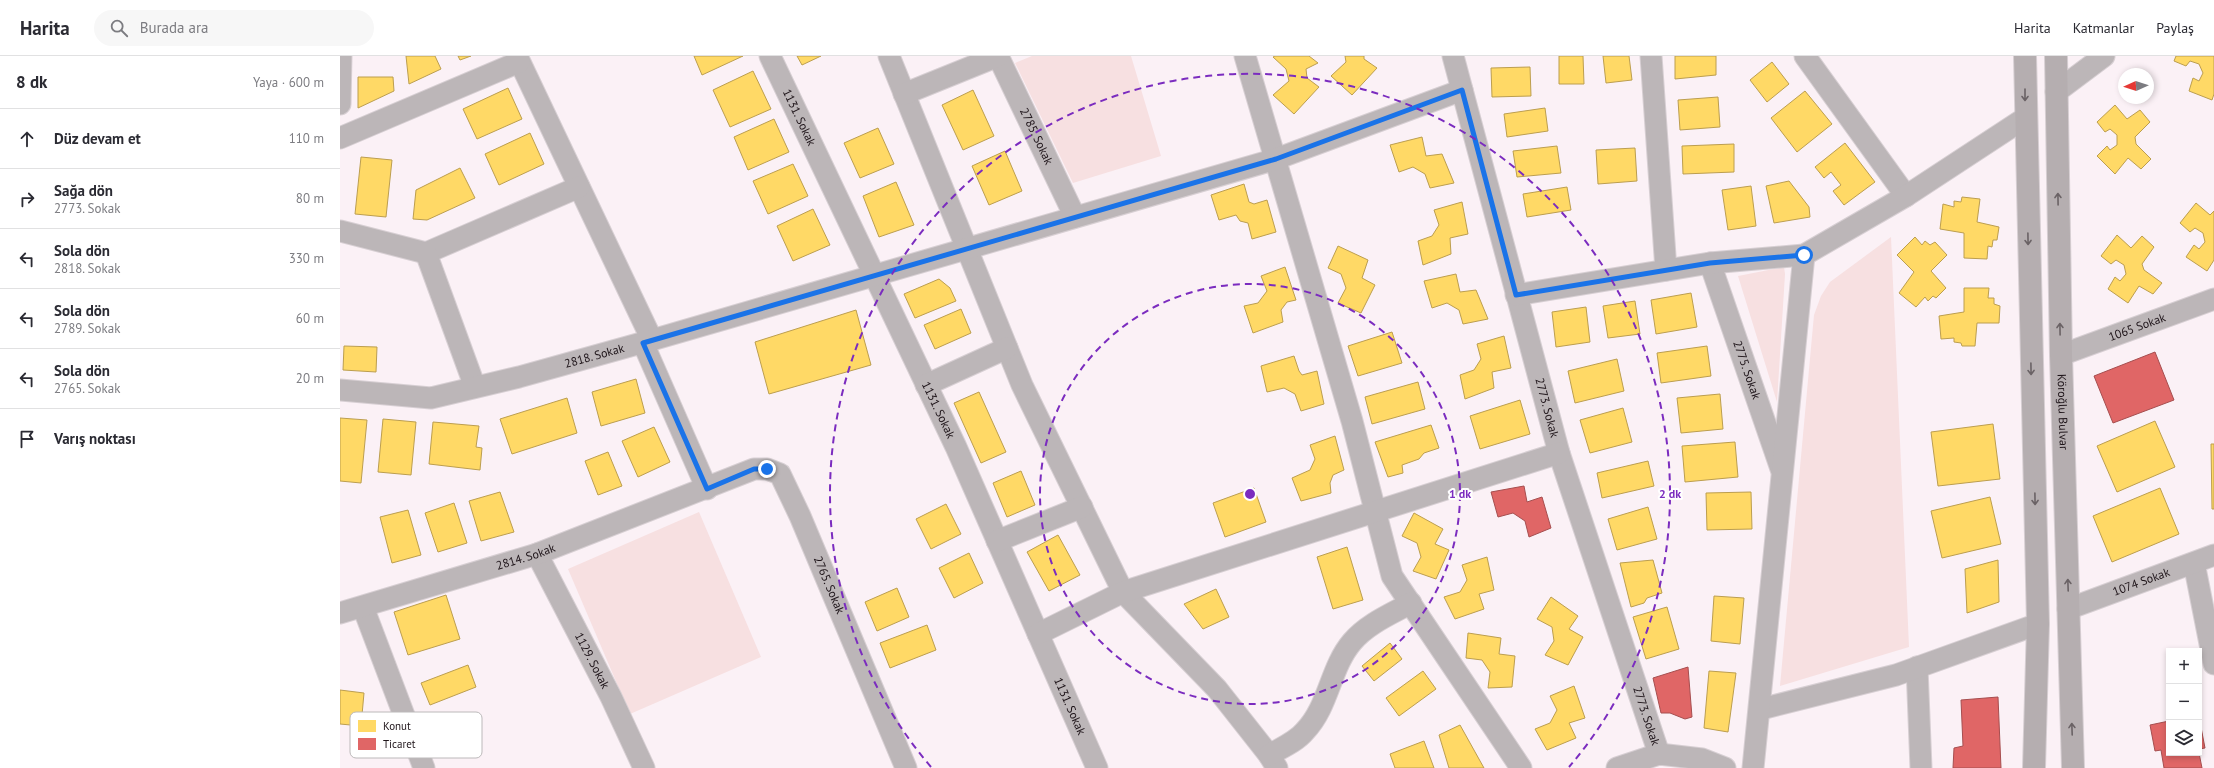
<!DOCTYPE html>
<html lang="tr">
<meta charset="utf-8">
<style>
body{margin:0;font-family:"PT Sans",sans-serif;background:#f7f7f7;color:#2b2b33}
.controls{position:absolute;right:12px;bottom:12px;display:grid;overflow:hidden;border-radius:0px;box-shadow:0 2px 6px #0003}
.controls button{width:36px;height:36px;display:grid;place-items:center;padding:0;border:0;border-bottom:1px solid #e1e1e2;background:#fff;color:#2b2b33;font:20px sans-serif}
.compass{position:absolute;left:1778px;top:12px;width:36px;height:36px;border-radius:50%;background:#fff;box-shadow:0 2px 6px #0003;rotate:267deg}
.stop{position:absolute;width:12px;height:12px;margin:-9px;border:3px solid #1a73e8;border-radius:50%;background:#fff}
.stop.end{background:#1a73e8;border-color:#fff;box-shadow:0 1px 4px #0008}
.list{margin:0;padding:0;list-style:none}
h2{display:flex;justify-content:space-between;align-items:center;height:52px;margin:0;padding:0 16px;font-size:17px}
h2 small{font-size:13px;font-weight:400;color:#7c7c81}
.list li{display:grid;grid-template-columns:26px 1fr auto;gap:12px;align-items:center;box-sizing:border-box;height:60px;padding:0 16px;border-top:1px solid #e1e1e2}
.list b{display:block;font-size:15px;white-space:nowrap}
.list p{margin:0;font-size:13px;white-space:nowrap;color:#7c7c81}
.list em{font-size:13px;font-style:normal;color:#7c7c81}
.icon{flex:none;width:22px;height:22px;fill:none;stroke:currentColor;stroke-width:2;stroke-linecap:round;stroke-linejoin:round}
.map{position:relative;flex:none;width:1874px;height:712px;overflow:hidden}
header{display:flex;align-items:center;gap:24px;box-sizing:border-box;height:56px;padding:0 20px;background:#fff;border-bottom:1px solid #e1e1e2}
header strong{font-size:19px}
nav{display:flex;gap:22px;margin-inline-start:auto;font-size:14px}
.search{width:280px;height:36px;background:#f7f7f7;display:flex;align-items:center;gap:10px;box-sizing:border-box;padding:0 14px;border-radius:22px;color:#7c7c81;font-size:15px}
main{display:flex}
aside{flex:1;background:#fff}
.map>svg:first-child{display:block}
.green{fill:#f7e0e1}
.homes{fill:#ffd966;stroke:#bc9e4f}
.shops{fill:#e06666;stroke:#a64e4f}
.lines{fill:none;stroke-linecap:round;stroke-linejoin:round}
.minor-casing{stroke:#d7cfd3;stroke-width:23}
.primary-casing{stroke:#d7cfd3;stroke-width:24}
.minor{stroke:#bcb6b8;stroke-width:21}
.primary{stroke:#b5aeb0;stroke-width:22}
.oneway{stroke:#6a6265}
.route{stroke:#1a73e8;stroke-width:5}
.ring{fill:none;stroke:#7b2cbf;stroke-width:2;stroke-dasharray:7 5}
.labels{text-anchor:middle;stroke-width:4;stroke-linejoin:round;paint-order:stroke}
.street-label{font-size:12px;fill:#1f151a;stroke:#fff}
.key{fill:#fff;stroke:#bcb9ba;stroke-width:1}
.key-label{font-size:11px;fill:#1f151a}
.centre{fill:#7b2cbf;stroke:#fff;stroke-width:2}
.ring-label{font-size:12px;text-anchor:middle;font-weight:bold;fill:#7b2cbf;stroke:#fff;stroke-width:4;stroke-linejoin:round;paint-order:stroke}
</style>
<header>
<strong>Harita</strong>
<div class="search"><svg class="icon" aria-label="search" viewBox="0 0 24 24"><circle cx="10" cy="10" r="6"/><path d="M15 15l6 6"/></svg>Burada ara</div>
<nav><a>Harita</a><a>Katmanlar</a><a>Paylaş</a></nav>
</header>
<main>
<aside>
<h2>8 dk<small>Yaya · 600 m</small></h2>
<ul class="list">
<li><svg class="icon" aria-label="ahead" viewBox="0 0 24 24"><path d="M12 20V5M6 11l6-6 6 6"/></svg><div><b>Düz devam et</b></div><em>110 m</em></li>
<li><svg class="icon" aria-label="right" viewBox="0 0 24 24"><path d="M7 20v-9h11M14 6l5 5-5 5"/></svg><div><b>Sağa dön</b><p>2773. Sokak</p></div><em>80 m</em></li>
<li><svg class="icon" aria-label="left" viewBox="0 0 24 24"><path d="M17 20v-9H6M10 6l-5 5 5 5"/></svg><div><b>Sola dön</b><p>2818. Sokak</p></div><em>330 m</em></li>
<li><svg class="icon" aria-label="left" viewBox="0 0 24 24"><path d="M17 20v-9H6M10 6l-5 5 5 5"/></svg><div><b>Sola dön</b><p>2789. Sokak</p></div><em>60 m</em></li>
<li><svg class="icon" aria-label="left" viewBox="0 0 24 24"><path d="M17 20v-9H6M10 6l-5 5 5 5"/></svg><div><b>Sola dön</b><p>2765. Sokak</p></div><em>20 m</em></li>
<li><svg class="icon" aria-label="arrive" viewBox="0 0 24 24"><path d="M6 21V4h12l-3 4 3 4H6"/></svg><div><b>Varış noktası</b></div></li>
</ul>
</aside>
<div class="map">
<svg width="1874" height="712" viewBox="0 0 1874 712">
<rect width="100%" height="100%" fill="#fbf1f6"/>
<g class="green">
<polygon points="692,0 791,0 821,100 733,127 675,7"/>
<polygon points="1551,181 1569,591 1440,630 1474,259 1481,240 1490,226"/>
<polygon points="1444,211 1445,218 1437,346 1398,220"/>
<polygon points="359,456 421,601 290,658 228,513"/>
</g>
<g class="homes">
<polygon points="66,0 95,0 101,13 69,28"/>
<polygon points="118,0 131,0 120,4"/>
<polygon points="354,0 403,0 362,19"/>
<polygon points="457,0 481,0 462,9"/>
<polygon points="935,0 969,0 978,7 966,13 967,22 979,31 954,58 933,39 949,25 946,13 933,1"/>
<polygon points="1005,0 1024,0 1024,3 1037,12 1012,39 991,20 1006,6"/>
<polygon points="1219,0 1243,0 1244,28 1219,28"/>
<polygon points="1263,0 1289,0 1292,24 1266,27"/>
<polygon points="1335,0 1376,0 1376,19 1335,23"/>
<polygon points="1836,0 1874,0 1874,38 1872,44 1849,35 1853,22 1859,25 1863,17 1859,8 1850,5 1846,10 1834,5"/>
<polygon points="1432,6 1449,28 1427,46 1410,24"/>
<polygon points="1190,11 1191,40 1152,41 1151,12"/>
<polygon points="413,15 431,53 390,71 373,34"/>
<polygon points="18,21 53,21 54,35 18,52"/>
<polygon points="168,32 182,63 137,83 123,53"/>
<polygon points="633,34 654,80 623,94 602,49"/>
<polygon points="1465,35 1492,68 1457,96 1431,62"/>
<polygon points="1378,41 1380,71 1340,74 1338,44"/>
<polygon points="1775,49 1787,63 1800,54 1810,66 1795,81 1796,88 1811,103 1801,113 1788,102 1775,118 1757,100 1767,90 1770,94 1777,89 1777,79 1770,73 1765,76 1757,66"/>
<polygon points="1205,52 1208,75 1167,81 1164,58"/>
<polygon points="434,63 449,96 408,114 394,81"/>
<polygon points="538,72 554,108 520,122 504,87"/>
<polygon points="190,77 204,108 159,129 145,98"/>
<polygon points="1082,81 1086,100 1102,98 1114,127 1090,132 1085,118 1073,111 1059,116 1050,89"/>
<polygon points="1505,87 1535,126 1504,149 1493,135 1501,129 1491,116 1484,122 1475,111"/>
<polygon points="1394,88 1394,116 1343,118 1342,90"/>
<polygon points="1217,90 1221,117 1177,121 1173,95"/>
<polygon points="1295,92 1297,125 1258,128 1256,94"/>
<polygon points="665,95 682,135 649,149 632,110"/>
<polygon points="21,101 52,104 46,161 15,158"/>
<polygon points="453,108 468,140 428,158 413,125"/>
<polygon points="120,112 135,142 87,164 73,163 76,134"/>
<polygon points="1449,125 1469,151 1470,161 1434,167 1426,130"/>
<polygon points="556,126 574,169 539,181 523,140"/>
<polygon points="904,128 909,146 914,148 927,144 936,176 912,183 908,167 900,165 896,159 879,164 871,139"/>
<polygon points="1411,130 1416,170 1388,174 1382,134"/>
<polygon points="1227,131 1231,154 1187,161 1183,138"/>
<polygon points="1622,141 1640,143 1637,166 1659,171 1657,184 1653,184 1652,191 1648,190 1647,203 1624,202 1624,177 1600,173 1603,148 1614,151 1614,145 1621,146"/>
<polygon points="1122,146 1128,178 1110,182 1111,198 1083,209 1078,185 1092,180 1099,169 1094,154"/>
<polygon points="1856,147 1870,159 1874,155 1874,204 1867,215 1846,201 1854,189 1859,193 1865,186 1863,177 1855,172 1850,176 1840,167"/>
<polygon points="473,153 490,189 453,205 437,170"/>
<polygon points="1777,179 1791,192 1802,180 1814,191 1802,208 1804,214 1822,227 1813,238 1799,230 1788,247 1768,233 1775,221 1780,225 1786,218 1784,209 1776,204 1771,208 1761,200"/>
<polygon points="1575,181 1582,189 1585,185 1590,189 1595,186 1607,199 1591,215 1606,232 1596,242 1593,240 1588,245 1585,241 1576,251 1559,237 1574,216 1557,199"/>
<polygon points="998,190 1028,204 1022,222 1035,229 1021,257 998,247 1006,232 1001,218 988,212"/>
<polygon points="945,211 956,244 947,246 941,254 943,266 913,277 904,250 918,247 927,235 921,220"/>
<polygon points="1116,218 1120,236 1136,234 1148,263 1123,268 1119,254 1107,247 1092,252 1084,225"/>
<polygon points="599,223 610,232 616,245 575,262 564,238"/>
<polygon points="1624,232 1649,232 1648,242 1654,242 1654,248 1660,250 1659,267 1637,267 1635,290 1622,290 1621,287 1614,286 1614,282 1601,283 1599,260 1624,256"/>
<polygon points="1351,237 1357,271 1316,278 1311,244"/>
<polygon points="1295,245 1300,278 1268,282 1263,250"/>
<polygon points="1246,251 1250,286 1216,291 1212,256"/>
<polygon points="621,253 631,277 595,293 584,269"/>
<polygon points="516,254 531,309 429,338 415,286"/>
<polygon points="1052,276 1062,307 1018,320 1008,290"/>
<polygon points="1164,280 1171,312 1152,316 1154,332 1125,343 1120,319 1134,314 1141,303 1137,288"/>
<polygon points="4,290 37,291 36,316 3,314"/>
<polygon points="1367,290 1371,320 1321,327 1317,297"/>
<polygon points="954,300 959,315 962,319 977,315 984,348 961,355 955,338 944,332 927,336 921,310"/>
<polygon points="1277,303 1284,335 1235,347 1228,315"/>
<polygon points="296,323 305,357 261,370 252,336"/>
<polygon points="1078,326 1085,353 1032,368 1025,341"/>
<polygon points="639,336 666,396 641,407 614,347"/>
<polygon points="1380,338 1383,373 1341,377 1337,342"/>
<polygon points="227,342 237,377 172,398 160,363"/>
<polygon points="1180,344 1190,378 1140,393 1130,360"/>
<polygon points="1283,352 1292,386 1250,397 1240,364"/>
<polygon points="0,362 27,364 21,427 0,425"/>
<polygon points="43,363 76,366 71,419 38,416"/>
<polygon points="1815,365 1835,411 1777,436 1757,390"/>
<polygon points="93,366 139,370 136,391 142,392 140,414 89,408"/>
<polygon points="1653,368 1660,423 1598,430 1591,376"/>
<polygon points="1091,369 1099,392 1084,397 1079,403 1062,409 1063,417 1048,421 1035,386"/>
<polygon points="314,371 330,406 298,421 282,385"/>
<polygon points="995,380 1004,414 993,419 990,427 991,437 961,445 952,422 970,414 975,403 970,389"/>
<polygon points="1395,386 1398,421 1345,426 1342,390"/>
<polygon points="1871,388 1874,388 1874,453 1872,453"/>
<polygon points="268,396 282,430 258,439 245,405"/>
<polygon points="1308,405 1314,430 1262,442 1257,417"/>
<polygon points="681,415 695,449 667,461 653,427"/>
<polygon points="914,432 926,466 885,481 873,447"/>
<polygon points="1820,432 1839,478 1772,506 1753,460"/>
<polygon points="160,436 174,476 141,485 129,445"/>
<polygon points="1411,436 1412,473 1367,474 1366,437"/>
<polygon points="1650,441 1661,488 1602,502 1591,455"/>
<polygon points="114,447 127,487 98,496 85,457"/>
<polygon points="606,448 621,478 591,493 576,463"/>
<polygon points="1308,451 1317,483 1277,494 1268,463"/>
<polygon points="68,454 81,499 52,507 40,461"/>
<polygon points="1074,457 1103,473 1095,488 1109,494 1096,523 1073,515 1081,501 1077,487 1062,480"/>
<polygon points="718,479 740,519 709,535 687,496"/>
<polygon points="1007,491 1023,544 993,553 977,501"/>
<polygon points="629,497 643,527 614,542 599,512"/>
<polygon points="1147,501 1154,534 1139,538 1144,553 1115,563 1104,541 1120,536 1127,524 1122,509"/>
<polygon points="1313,504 1322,537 1307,542 1304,547 1291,551 1280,507"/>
<polygon points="1658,504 1659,546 1627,557 1625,513"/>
<polygon points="557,532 569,561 537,575 525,546"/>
<polygon points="876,533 889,561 863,573 844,548"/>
<polygon points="106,539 120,583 68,599 54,556"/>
<polygon points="1374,540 1404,542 1400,588 1371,585"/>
<polygon points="1211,541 1238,560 1229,573 1243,581 1228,609 1205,599 1214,585 1212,571 1197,563"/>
<polygon points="1327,551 1339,593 1306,603 1293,561"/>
<polygon points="587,569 596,594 550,612 540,587"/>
<polygon points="1128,577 1161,582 1159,598 1175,600 1172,631 1148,632 1150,616 1142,604 1126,602"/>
<polygon points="1050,587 1062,603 1034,625 1022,610"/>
<polygon points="128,609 136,631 90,649 81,627"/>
<polygon points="1083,615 1096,633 1059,660 1046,642"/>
<polygon points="1369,615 1396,617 1388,676 1364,672"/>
<polygon points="1234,630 1245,662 1229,667 1236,682 1207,694 1195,673 1210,667 1217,654 1210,640"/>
<polygon points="0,634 24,637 21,670 0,668"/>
<polygon points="1120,669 1144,712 1109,712 1099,679"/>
<polygon points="1084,685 1094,712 1055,712 1050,698"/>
</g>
<g class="shops">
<polygon points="1815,296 1834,344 1773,367 1754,320"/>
<polygon points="1184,430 1187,446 1202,441 1211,472 1189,481 1185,465 1173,457 1158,461 1151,436"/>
<polygon points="1348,611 1352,661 1345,663 1330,657 1321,657 1313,622"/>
<polygon points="1658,641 1661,712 1613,712 1614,692 1623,690 1621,644"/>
<polygon points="1859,661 1865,692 1859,693"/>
<polygon points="1829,665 1829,697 1859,697 1862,712 1824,712 1821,694 1815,695 1810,669"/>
</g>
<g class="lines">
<defs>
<g id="minor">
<polyline points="177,0 312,284"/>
<path id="s1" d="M 430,0 L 616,391 L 757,712"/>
<polyline points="549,0 682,329 783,536 877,633 929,699 937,712"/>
<path id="s2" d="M 658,0 L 735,161"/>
<polyline points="905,0 1012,365 1052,520 1181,712"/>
<path id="s3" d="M 1113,0 L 1219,397 L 1319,698"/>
<polyline points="1311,0 1326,214"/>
<polyline points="1465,0 1566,140"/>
<polyline points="1716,36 1764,0"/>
<polyline points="564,38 658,0"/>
<polyline points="0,48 1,0"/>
<polyline points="0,82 179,6"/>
<polyline points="0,175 86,197 239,131"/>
<polyline points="86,197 135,331"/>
<path id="s4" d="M 1370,207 L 1441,413"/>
<polyline points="1176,239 1370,207 1464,199 1566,140 1685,62"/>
<polyline points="303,287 367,433"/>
<path id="s5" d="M 1721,299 L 1874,243"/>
<polyline points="586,329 667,292"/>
<path id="s6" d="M 0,334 L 91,342 L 179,321 L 312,284 L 936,103 L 1122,34"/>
<polyline points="657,485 742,451"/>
<path id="s7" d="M 197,498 L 271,641 L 304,712"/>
<polyline points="1854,507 1874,608"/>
<polyline points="23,551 84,712"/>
<path id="s8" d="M 1728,553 L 1874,499"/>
<path id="s9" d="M 0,557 L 197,498 L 414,413 L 427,413 L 440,418 L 460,460 L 566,712"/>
<polyline points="698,578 783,536 1219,397"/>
<polyline points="1577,611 1581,712"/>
<polyline points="1421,653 1556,619 1698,568"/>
<path d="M 929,699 C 941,692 956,686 965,675 C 989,650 990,612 1012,586 C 1027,568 1051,558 1071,547"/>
<polyline points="1277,712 1319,698 1362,703 1385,712"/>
<polyline points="1413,712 1464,199"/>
</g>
<g id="primary">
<polyline points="1685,0 1698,568 1694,712"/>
<path id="s10" d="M 1716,0 L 1721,299 L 1733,712"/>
</g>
</defs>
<use href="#minor" class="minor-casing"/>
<use href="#primary" class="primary-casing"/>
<use href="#minor" class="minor"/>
<use href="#primary" class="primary"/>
</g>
<defs><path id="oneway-shaft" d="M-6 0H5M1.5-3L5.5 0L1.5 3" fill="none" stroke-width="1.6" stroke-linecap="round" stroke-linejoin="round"/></defs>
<g class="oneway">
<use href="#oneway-shaft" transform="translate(1685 39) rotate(90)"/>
<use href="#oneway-shaft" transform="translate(1718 143) rotate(-91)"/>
<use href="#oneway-shaft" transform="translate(1688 183) rotate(89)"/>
<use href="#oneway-shaft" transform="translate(1720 273) rotate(-91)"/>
<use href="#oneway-shaft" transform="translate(1691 313) rotate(89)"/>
<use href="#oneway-shaft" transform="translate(1695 443) rotate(89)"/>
<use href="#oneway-shaft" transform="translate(1728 529) rotate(-92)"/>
<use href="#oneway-shaft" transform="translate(1732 673) rotate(-92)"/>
</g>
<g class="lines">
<polyline class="route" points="427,413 414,413 367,433 303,287 936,103 1122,34 1176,239 1370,207 1464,199"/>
</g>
<g class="ring">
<circle cx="910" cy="438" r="210"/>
<path d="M591 711A420 420 0 1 1 1229 711"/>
</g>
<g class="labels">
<g class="street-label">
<text dy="4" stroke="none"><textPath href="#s1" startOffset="68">1131. Sokak</textPath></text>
<text dy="4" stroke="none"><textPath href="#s2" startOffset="89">2785. Sokak</textPath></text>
<text dy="4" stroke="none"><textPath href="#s5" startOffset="81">1065 Sokak</textPath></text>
<text dy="4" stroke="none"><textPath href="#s6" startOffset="260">2818. Sokak</textPath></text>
<text dy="4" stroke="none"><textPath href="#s4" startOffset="113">2775. Sokak</textPath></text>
<text dy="4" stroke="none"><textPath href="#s3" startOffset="364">2773. Sokak</textPath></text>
<text dy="4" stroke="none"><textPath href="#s1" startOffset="392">1131. Sokak</textPath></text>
<text dy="4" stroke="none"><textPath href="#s10" startOffset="356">Köroğlu Bulvar</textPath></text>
<text dy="4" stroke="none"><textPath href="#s9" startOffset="194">2814. Sokak</textPath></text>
<text dy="4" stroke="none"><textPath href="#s8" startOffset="78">1074 Sokak</textPath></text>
<text dy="4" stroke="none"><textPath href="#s9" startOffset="587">2765. Sokak</textPath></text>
<text dy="4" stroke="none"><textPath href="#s7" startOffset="120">1129. Sokak</textPath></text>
<text dy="4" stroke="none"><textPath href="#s1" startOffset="716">1131. Sokak</textPath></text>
<text dy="4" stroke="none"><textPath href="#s3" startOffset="688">2773. Sokak</textPath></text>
</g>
</g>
<rect x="10" y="656" width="132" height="46" rx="6" class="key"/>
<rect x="18" y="664" width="18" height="12" fill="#ffd966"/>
<rect x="18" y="682" width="18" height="12" fill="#e06666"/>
<g class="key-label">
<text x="43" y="674">Konut</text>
<text x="43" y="692">Ticaret</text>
</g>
<circle cx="910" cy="438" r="6" class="centre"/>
<g class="ring-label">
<text x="1120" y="442">1 dk</text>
<text x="1330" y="442">2 dk</text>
</g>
</svg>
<div class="controls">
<button>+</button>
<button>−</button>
<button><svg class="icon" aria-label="layers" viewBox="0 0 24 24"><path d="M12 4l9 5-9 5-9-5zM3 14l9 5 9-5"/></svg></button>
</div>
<svg class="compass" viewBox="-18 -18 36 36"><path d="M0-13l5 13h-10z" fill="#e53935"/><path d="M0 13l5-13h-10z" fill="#7c7c81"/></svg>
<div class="stop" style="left:1464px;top:199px"></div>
<div class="stop end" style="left:427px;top:413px"></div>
</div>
</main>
